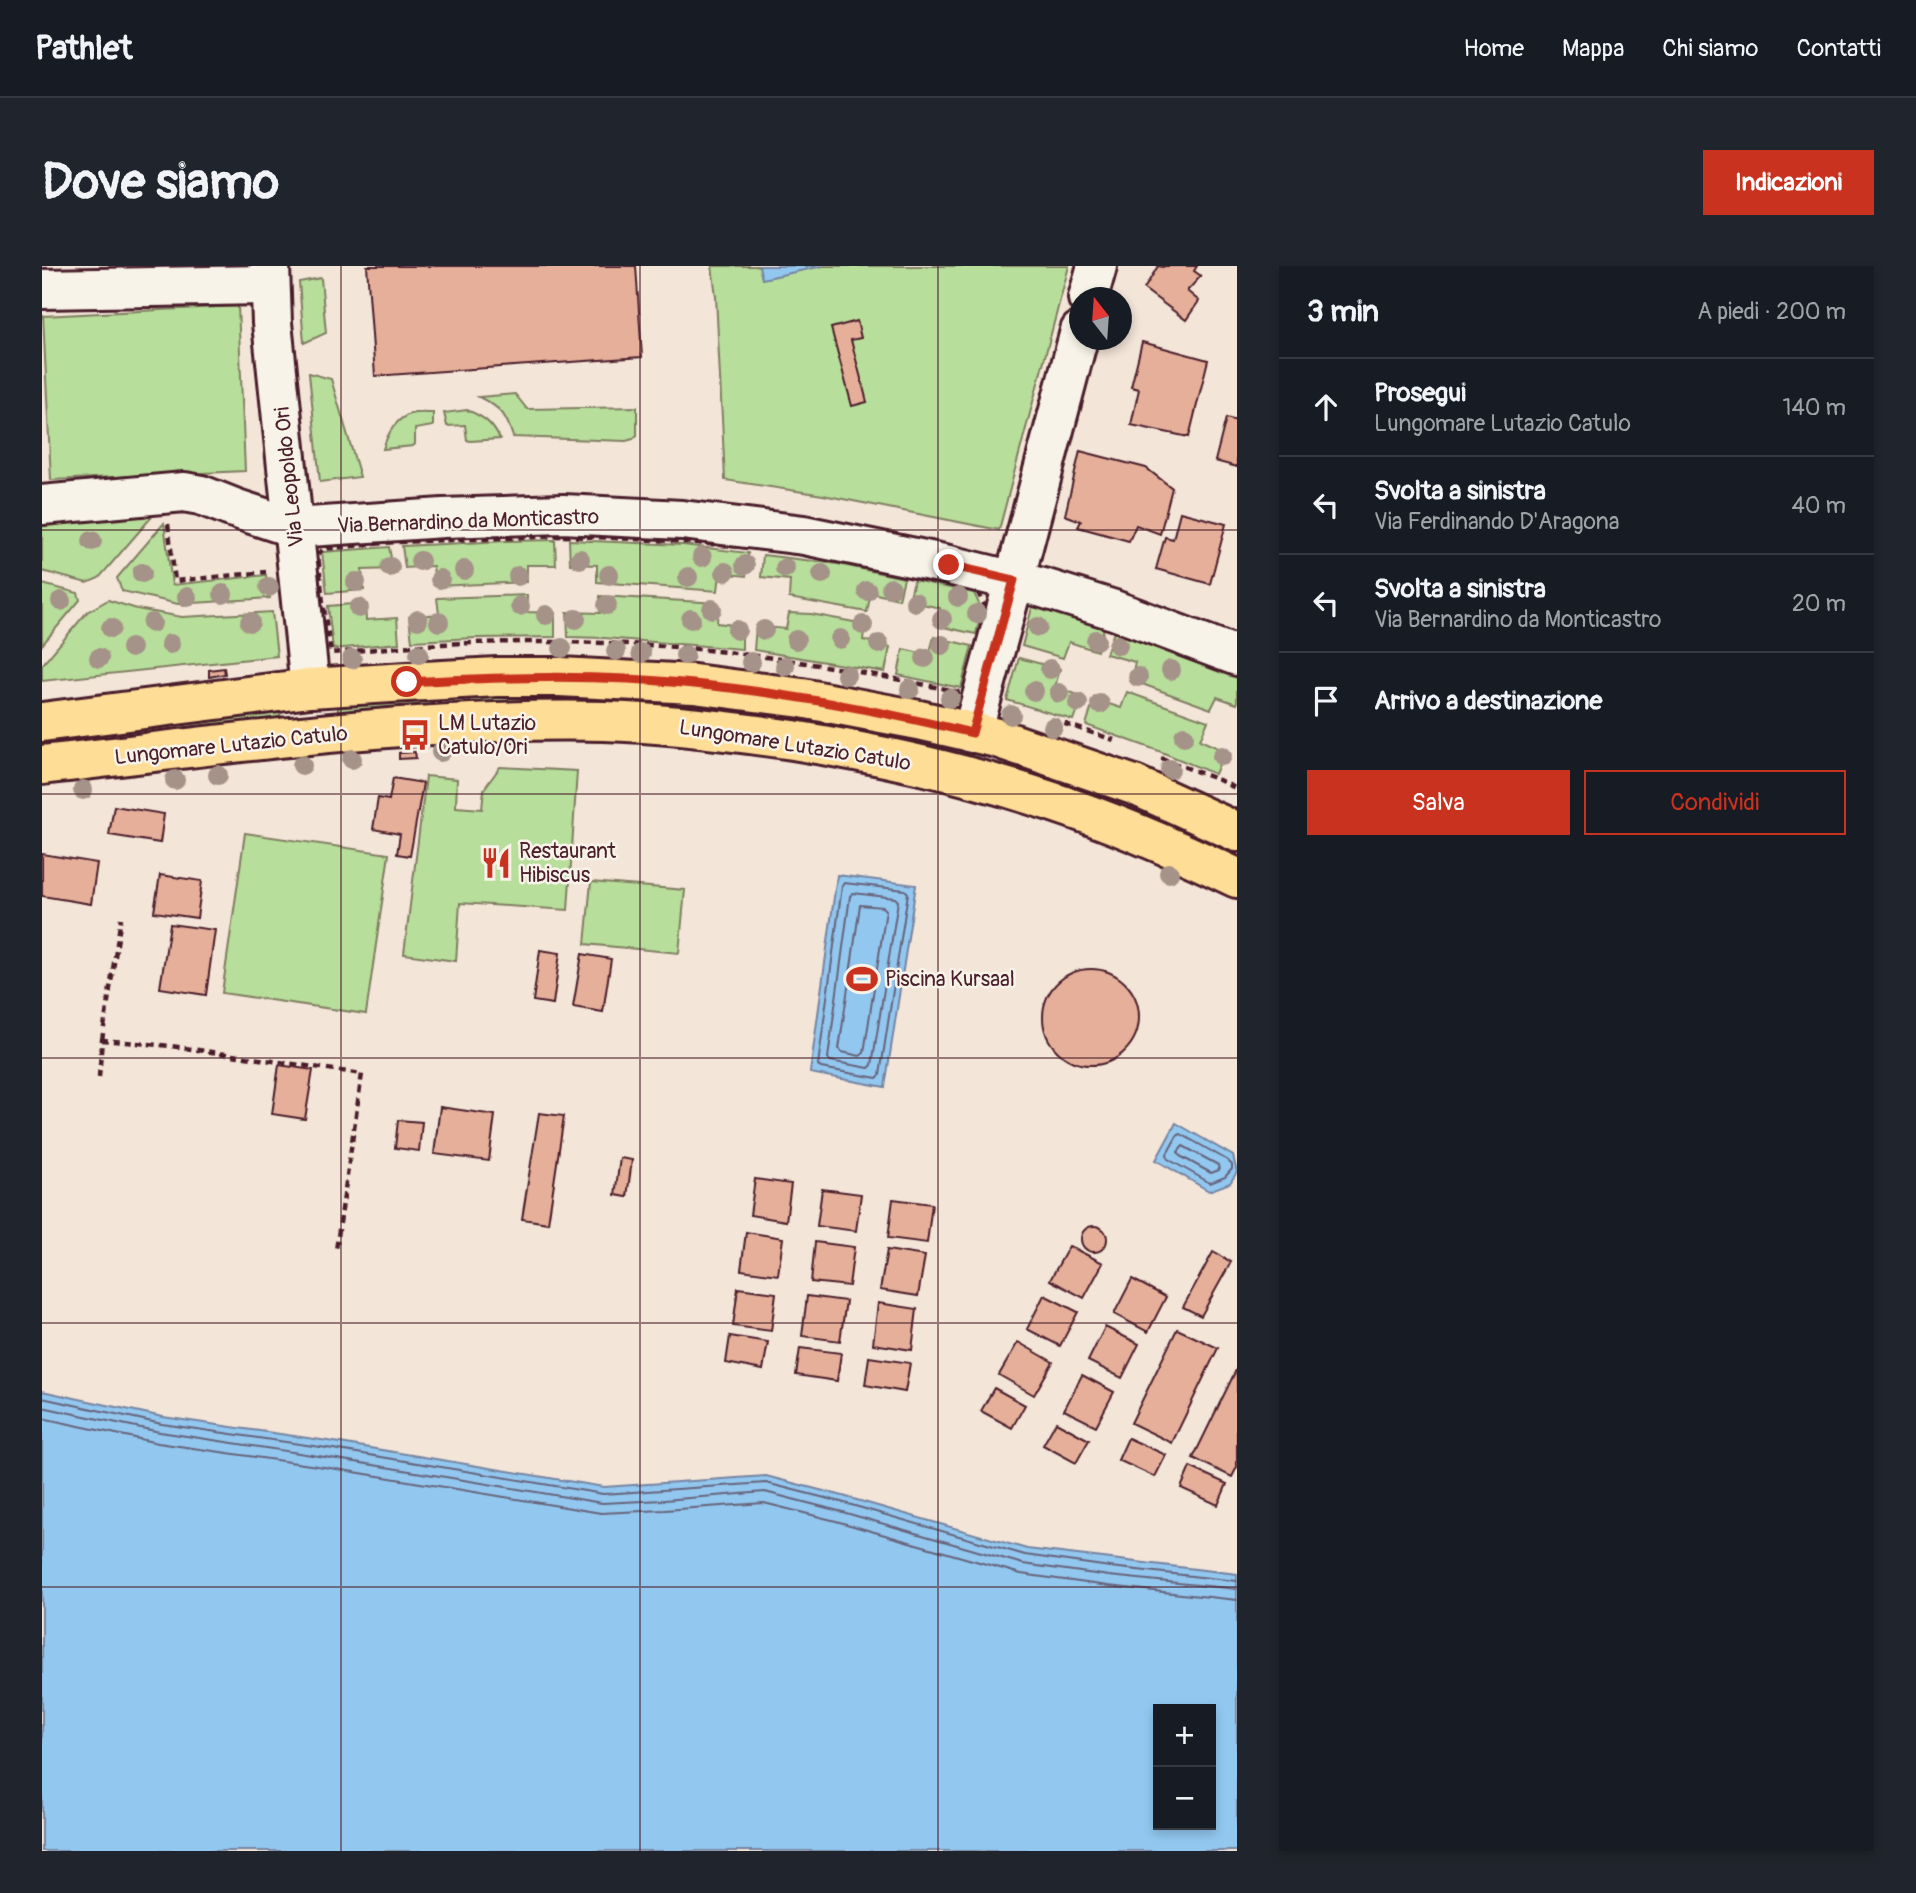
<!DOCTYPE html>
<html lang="it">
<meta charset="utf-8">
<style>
body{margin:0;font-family:Pangolin,sans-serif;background:#20242c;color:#f1f3f6}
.controls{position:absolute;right:21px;bottom:21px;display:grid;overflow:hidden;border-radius:0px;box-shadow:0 4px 10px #0003}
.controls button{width:63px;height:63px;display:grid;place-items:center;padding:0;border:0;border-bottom:2px solid #363941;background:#171b24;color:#f1f3f6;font:35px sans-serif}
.compass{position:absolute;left:1027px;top:21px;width:63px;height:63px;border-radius:50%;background:#171b24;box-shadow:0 4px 10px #0003;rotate:343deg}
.stop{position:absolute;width:21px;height:21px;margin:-16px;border:5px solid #c8321e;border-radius:50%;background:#fff}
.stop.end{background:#c8321e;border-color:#fff;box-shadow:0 2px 7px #0008}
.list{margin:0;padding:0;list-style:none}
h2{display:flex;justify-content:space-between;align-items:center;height:91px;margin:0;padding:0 28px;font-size:30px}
h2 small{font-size:23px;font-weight:400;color:#9ea1a6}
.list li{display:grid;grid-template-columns:46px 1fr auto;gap:21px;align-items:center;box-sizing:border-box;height:98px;padding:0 28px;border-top:2px solid #363941}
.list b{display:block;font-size:26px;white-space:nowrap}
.list p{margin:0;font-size:23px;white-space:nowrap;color:#9ea1a6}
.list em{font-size:23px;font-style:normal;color:#9ea1a6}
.actions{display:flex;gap:14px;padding:21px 28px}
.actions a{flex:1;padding:16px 0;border:2px solid #c8321e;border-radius:0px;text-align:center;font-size:24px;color:#c8321e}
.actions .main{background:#c8321e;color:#fff}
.icon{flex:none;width:38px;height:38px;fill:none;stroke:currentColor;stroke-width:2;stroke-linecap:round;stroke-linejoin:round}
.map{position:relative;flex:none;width:1195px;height:1585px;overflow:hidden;border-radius:0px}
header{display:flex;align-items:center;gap:42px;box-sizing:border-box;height:98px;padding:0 35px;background:#171b24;border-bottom:2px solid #363941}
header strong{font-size:33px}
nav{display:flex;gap:38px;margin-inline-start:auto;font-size:24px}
.intro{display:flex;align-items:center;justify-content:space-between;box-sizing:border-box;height:168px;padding:0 42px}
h1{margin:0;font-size:49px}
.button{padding:18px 32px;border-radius:0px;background:#c8321e;color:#fff;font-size:24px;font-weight:700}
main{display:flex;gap:42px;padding:0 42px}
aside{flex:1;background:#171b24;border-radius:0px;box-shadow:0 4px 10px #0003}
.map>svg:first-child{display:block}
.green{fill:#b7de9a;stroke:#807e62;stroke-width:2}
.water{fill:#92c8f0;stroke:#7584a1;stroke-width:2;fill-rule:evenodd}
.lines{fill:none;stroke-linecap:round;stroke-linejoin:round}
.shore{stroke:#67637a;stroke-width:2}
.building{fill:#e5af9a;stroke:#4a1f2b;stroke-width:2}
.minor-casing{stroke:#4a1f2b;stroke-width:44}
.major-casing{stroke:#4a1f2b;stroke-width:44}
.path{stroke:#4a1f2b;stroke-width:4.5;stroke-dasharray:7 5;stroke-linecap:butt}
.minor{stroke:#f7f3e8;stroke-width:38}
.major{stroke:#fedd96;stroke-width:38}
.tree{fill:#a59288}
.route{stroke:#c8321e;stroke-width:9}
.grid{fill:none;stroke:#4a1f2b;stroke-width:2;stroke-opacity:0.55}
.labels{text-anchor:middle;stroke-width:5;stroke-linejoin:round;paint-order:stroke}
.street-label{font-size:21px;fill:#4a1f2b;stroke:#f7f3e8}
.poi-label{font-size:21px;fill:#4a1f2b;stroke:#f7f3e8;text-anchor:start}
</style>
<header>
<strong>Pathlet</strong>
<nav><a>Home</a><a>Mappa</a><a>Chi siamo</a><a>Contatti</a></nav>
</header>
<div class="intro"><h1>Dove siamo</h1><a class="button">Indicazioni</a></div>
<main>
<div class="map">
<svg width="1195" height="1585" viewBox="0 0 1195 1585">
<rect width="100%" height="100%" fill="#f3e5d8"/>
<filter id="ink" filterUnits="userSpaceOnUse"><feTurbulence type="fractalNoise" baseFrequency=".0143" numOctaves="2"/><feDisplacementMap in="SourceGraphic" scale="14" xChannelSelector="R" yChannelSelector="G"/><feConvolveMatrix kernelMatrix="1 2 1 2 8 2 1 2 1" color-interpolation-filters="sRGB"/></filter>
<g filter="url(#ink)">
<g class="green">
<polygon points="670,0 1027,0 957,264 781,229 683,214 674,30"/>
<polygon points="279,12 284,67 262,77 257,16"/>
<polygon points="196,40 203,205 9,214 1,50"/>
<polygon points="267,107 289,113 318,211 278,216"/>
<path d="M 473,128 L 485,143 L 595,141 L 595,169 L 591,173 L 584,175 L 471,171 C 464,148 459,142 437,131 Z"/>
<path d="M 425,144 C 442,151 450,157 458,173 L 428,175 L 425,174 L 423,159 L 405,160 L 402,147 Z"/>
<path d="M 391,147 L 391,160 L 373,163 L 373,178 L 371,180 L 341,183 C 345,169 352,154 368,148 C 375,146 384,147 391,147 Z"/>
<polygon points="113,247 57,312 45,317 0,305 0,260"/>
<polygon points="122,257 130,319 224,309 228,332 136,338 80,325 75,312"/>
<polygon points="513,274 514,299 485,299 485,316 393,320 391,300 363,302 360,280 465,275"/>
<polygon points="527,274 641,279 706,287 704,310 678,307 676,325 555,316 555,299 528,298"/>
<polygon points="347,281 351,303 320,304 322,324 285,327 280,286"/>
<polygon points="721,289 796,298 862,312 857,333 829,327 825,346 747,332 748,314 719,311"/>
<polygon points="872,314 932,327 940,344 934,368 896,360 898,342 867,335"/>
<polygon points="0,318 36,327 38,334 0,379"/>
<polygon points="485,329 485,346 513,347 513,371 434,372 370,375 367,351 397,348 395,332"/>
<polygon points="558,330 676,337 675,357 700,360 700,383 562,372 526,371 525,346 558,347"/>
<polygon points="66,334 95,343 140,351 230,346 235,390 0,415 0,399 45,346"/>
<polygon points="323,337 324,354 355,352 357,377 291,383 286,340"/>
<polygon points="991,338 1063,359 1055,385 1027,376 1021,392 980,380"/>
<polygon points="747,347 769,348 823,358 821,374 848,381 843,406 712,384 714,360 744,363"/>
<polygon points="1073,363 1159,395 1195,412 1195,438 1175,431 1169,443 1089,414 1093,396 1064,388"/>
<polygon points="892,371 930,380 919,422 856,409 861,383 887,389"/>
<polygon points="977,392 1018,403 1013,421 1040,430 1031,454 965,434"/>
<polygon points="1085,426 1166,455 1158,474 1183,485 1173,508 1117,485 1044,459 1052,433 1079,442"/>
<polygon points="497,428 597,431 746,447 939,486 937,494 296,448 296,442 301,440 375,432"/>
<polygon points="237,447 240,451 239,454 84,472 83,464"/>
<polygon points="960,492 1044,520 1195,583 1195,592 957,500"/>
<polygon points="458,501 535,505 526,644 418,637 414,695 362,688 384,510 415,513 414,541 440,543 442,523"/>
<polygon points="203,567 347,588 324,748 180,727"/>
<polygon points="549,616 643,624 637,687 543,678"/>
</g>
<g class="water">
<polygon points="717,0 781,0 720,13"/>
<polygon points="795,609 874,619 843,821 768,807"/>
<polygon points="1134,857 1191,890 1195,906 1188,917 1167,925 1114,894"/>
<path d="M 0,1125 L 121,1151 L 286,1175 L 562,1221 L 724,1210 L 801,1230 L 985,1283 L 1195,1308 L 1195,1585 L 0,1585 ZM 1169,1443 L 1169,1559 L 1116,1559 L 1116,1443 Z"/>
</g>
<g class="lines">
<g class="shore">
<polygon points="802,617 863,624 866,627 838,809 835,812 779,802 776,799 800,620"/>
<polygon points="811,627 853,632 856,635 830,799 827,802 788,795 786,792 808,630"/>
<polygon points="818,639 841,641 844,644 822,787 818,790 800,786 797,783"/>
<polygon points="1139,868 1185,894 1190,899 1190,903 1183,911 1168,917 1126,893 1125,888 1135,870"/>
<polygon points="1141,880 1176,899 1177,904 1169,907 1138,890 1136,886"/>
<polyline points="0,1132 120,1158 285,1182 561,1228 724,1217 799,1236 983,1289 1068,1301 1195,1315"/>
<polyline points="0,1141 118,1166 283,1191 560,1237 622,1234 723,1226 797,1245 981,1298 1067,1310 1195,1323"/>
<polyline points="0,1152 116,1177 282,1201 559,1247 623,1244 722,1237 794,1255 979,1308 1066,1320 1195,1334"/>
</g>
</g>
<g class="building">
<polygon points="325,0 594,0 600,91 333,110"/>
<polygon points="1116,0 1121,1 1122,0 1155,0 1152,5 1159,10 1145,25 1157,35 1144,54 1102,23"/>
<polygon points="815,55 819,72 809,74 825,136 810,140 789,62"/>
<polygon points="1100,76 1166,94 1147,171 1089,159 1097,123 1089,121"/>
<polygon points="1184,152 1195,155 1195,201 1173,195"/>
<polygon points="1038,185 1104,202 1130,222 1118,268 1094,259 1087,275 1036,261 1039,255 1023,249"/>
<polygon points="1138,246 1184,258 1168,318 1114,303 1123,271 1131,273"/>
<polygon points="182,402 183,408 167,411 167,404"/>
<polygon points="373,486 374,492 357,493 357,487"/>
<polygon points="351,512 381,517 368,590 355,588 358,568 331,563 336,532 347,534"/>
<polygon points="72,540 122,548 118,577 67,569"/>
<polygon points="0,588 55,597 49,638 0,630"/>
<polygon points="118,609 160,615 155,652 112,646"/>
<polygon points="128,658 173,664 164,729 118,722"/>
<polygon points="498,684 518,687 511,738 491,735"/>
<polygon points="540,688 569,693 561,746 531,741"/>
<circle cx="1049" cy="751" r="48"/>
<polygon points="237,799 271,804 263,853 230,848"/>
<polygon points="398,841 453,849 447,895 392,888"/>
<polygon points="497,847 522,850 506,957 480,953"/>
<polygon points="356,854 380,856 377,885 353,882"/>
<polygon points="578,892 590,894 585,931 573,929"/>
<polygon points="713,913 749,918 744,955 708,949"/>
<polygon points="780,923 819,928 814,965 775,960"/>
<polygon points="851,933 890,938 885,977 846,972"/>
<circle cx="1052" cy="973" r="13"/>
<polygon points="704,966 741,972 736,1009 699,1004"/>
<polygon points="773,976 812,981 807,1020 769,1016"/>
<polygon points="1027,980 1061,997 1042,1032 1008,1014"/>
<polygon points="845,984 883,990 876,1030 838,1024"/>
<polygon points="1171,986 1189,996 1159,1050 1141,1041"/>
<polygon points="1090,1013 1124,1031 1106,1066 1072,1048"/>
<polygon points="696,1022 734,1027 729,1065 691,1060"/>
<polygon points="1002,1029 1036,1046 1018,1080 985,1063"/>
<polygon points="765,1030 804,1035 798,1075 760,1070"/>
<polygon points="836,1037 875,1043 870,1084 831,1078"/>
<polygon points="1063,1061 1097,1078 1080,1112 1046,1095"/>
<polygon points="1135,1063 1176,1082 1130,1177 1089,1157"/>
<polygon points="688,1070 726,1076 721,1104 684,1097"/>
<polygon points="976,1076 1011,1096 992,1129 957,1109"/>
<polygon points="758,1082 799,1087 795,1115 754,1109"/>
<polygon points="827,1091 868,1097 863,1126 823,1119"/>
<polygon points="1195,1102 1195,1201 1190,1211 1151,1192"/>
<polygon points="1040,1109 1072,1126 1054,1160 1022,1144"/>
<polygon points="952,1122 983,1139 970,1162 939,1145"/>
<polygon points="1014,1156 1047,1174 1034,1197 1001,1179"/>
<polygon points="1086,1172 1124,1189 1113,1211 1076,1194"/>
<polygon points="1148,1201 1185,1218 1176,1239 1139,1222"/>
</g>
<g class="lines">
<defs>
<g id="minor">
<polyline points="228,0 230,57 268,422"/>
<polyline points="0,23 228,19"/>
<polyline points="1046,32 1055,0"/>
<polyline points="0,239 142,226 159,229 192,242 252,262 401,252 521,248 640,254 762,269 907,299 1001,322 1072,344 1195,390"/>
<polyline points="930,467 972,315 1038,65"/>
</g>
<g id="major">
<polyline points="0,456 268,422 365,416 455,411 518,411 652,418 760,432 877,454 955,472 1092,519 1195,566"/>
<path d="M 0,499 C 187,478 374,451 562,455 C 626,457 689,465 751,474 C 838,488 924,507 1008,535 C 1072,556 1134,583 1195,612"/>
</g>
</defs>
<use href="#minor" class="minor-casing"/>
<use href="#major" class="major-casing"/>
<g class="path">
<polyline points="126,258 133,315 224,306"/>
<path d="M 521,270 C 615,273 710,279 804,295 C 848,303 891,314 935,325 L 944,342 L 924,423 L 917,426 C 824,406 729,389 634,381 C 556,375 478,375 400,378 C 363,380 326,384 289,387 L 281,337 L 276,288 L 281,283 L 353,276 Z"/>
<polyline points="1011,454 1072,474"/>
<polyline points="1119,492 1177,514 1195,523"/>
<polyline points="60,774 79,652"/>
<polyline points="57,811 60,774 129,780 320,808 294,984"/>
</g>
<use href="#minor" class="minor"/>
<use href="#major" class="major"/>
</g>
<g class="tree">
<circle cx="50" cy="275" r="10"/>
<circle cx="660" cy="291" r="10"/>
<circle cx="538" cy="293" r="10"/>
<circle cx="378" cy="295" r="10"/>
<circle cx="703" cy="299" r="10"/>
<circle cx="348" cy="301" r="10"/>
<circle cx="743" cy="302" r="10"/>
<circle cx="422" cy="304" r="10"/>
<circle cx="683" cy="306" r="10"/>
<circle cx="100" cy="307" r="10"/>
<circle cx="780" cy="308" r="10"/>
<circle cx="567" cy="309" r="10"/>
<circle cx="476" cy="310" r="10"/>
<circle cx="646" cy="311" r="10"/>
<circle cx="398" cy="313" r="10"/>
<circle cx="314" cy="316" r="10"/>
<circle cx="227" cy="321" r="10"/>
<circle cx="849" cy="322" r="10"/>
<circle cx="825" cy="325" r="10"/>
<circle cx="181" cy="328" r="10"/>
<circle cx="145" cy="331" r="10"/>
<circle cx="916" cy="331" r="10"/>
<circle cx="19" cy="335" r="10"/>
<circle cx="873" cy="336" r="10"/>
<circle cx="565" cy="339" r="10"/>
<circle cx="478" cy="340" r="10"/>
<circle cx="317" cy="342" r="10"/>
<circle cx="670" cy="343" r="10"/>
<circle cx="935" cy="348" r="10"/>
<circle cx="504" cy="349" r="10"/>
<circle cx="534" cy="353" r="10"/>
<circle cx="649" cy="353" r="10"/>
<circle cx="900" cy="353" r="10"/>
<circle cx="376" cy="354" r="10"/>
<circle cx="208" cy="356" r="10"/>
<circle cx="397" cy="356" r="10"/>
<circle cx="110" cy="357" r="10"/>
<circle cx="821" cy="359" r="10"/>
<circle cx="996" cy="361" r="10"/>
<circle cx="69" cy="362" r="10"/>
<circle cx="695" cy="364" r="10"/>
<circle cx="722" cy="364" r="10"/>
<circle cx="798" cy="373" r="10"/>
<circle cx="754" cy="374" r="10"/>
<circle cx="1054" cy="374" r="10"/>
<circle cx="128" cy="378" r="10"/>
<circle cx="837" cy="378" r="10"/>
<circle cx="900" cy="379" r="10"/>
<circle cx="1076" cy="379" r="10"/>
<circle cx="89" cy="382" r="10"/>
<circle cx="520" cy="382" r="10"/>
<circle cx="574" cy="385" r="10"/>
<circle cx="599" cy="387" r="10"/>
<circle cx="377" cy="388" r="10"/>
<circle cx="643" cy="389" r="10"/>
<circle cx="57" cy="392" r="10"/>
<circle cx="883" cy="392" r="10"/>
<circle cx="310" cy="393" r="10"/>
<circle cx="709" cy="396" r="10"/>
<circle cx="743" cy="400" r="10"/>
<circle cx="1008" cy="403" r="10"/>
<circle cx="1129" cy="404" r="10"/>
<circle cx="804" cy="409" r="10"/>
<circle cx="1096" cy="411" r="10"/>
<circle cx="868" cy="423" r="10"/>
<circle cx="992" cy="425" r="10"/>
<circle cx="1017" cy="427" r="10"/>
<circle cx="908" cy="432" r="10"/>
<circle cx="1036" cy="437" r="10"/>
<circle cx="1058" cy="438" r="10"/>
<circle cx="969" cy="449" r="10"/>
<circle cx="1011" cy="461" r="10"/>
<circle cx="1142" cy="470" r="10"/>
<circle cx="399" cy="486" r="10"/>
<circle cx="1180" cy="490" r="10"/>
<circle cx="310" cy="493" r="10"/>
<circle cx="260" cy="499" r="10"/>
<circle cx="1128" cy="503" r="10"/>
<circle cx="176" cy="509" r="10"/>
<circle cx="133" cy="514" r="10"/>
<circle cx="41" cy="524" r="10"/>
<circle cx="1127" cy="607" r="10"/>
</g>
</g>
<g class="lines" filter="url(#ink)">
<path class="route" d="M 365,416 C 461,411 556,408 652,418 C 745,427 839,445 930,467 L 972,314 L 907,299"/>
</g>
<path class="grid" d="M 299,0 L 299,1585M 598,0 L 598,1585M 896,0 L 896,1585M 0,264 L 1195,264M 0,528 L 1195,528M 0,792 L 1195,792M 0,1057 L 1195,1057M 0,1321 L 1195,1321"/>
<defs>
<symbol id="bus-bare" viewBox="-9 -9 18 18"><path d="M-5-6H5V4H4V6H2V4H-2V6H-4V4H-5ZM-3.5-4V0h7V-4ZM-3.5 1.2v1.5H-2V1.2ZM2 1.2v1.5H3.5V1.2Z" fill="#c8321e" stroke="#f7f3e8" stroke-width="2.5" paint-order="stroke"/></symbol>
<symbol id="restaurant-bare" viewBox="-9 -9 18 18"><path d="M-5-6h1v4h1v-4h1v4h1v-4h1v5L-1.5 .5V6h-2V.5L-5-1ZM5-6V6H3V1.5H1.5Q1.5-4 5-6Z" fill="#c8321e" stroke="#f7f3e8" stroke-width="2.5" paint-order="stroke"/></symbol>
<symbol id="stadium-bare" viewBox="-9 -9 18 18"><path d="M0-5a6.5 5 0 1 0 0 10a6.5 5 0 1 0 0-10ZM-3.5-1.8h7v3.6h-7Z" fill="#c8321e" stroke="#f7f3e8" stroke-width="2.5" paint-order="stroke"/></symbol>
</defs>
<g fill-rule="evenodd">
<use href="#bus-bare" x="351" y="447" width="44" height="44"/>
<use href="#restaurant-bare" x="432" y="575" width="44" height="44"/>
<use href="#stadium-bare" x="798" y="691" width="44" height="44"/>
</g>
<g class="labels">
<g class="street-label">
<text transform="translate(247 211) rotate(-96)" y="7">Via Leopoldo Ori</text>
<text transform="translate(426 255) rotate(-2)" y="7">Via Bernardino da Monticastro</text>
<text transform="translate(189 479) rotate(-6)" y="7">Lungomare Lutazio Catulo</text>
<text transform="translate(753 479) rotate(9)" y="7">Lungomare Lutazio Catulo</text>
</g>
<g class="poi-label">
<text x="396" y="464">LM Lutazio<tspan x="396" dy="24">Catulo/Ori</tspan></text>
<text x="477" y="592">Restaurant<tspan x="477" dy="24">Hibiscus</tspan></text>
<text x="843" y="720">Piscina Kursaal</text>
</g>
</g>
</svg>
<div class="controls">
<button>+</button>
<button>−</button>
</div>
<svg class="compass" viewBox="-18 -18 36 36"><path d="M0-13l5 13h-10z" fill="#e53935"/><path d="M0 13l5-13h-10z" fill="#9ea1a6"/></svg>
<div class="stop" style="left:365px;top:416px"></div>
<div class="stop end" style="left:907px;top:299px"></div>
</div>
<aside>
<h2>3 min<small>A piedi · 200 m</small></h2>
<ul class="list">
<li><svg class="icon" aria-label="ahead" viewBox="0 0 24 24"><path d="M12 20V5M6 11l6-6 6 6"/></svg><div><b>Prosegui</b><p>Lungomare Lutazio Catulo</p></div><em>140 m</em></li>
<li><svg class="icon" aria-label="left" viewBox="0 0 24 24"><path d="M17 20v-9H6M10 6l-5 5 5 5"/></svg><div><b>Svolta a sinistra</b><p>Via Ferdinando D'Aragona</p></div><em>40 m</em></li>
<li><svg class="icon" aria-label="left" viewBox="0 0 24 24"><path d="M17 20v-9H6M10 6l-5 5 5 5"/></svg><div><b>Svolta a sinistra</b><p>Via Bernardino da Monticastro</p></div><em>20 m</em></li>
<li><svg class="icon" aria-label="arrive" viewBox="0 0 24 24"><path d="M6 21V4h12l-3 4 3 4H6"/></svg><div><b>Arrivo a destinazione</b></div></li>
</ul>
<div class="actions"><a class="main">Salva</a><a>Condividi</a></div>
</aside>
</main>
